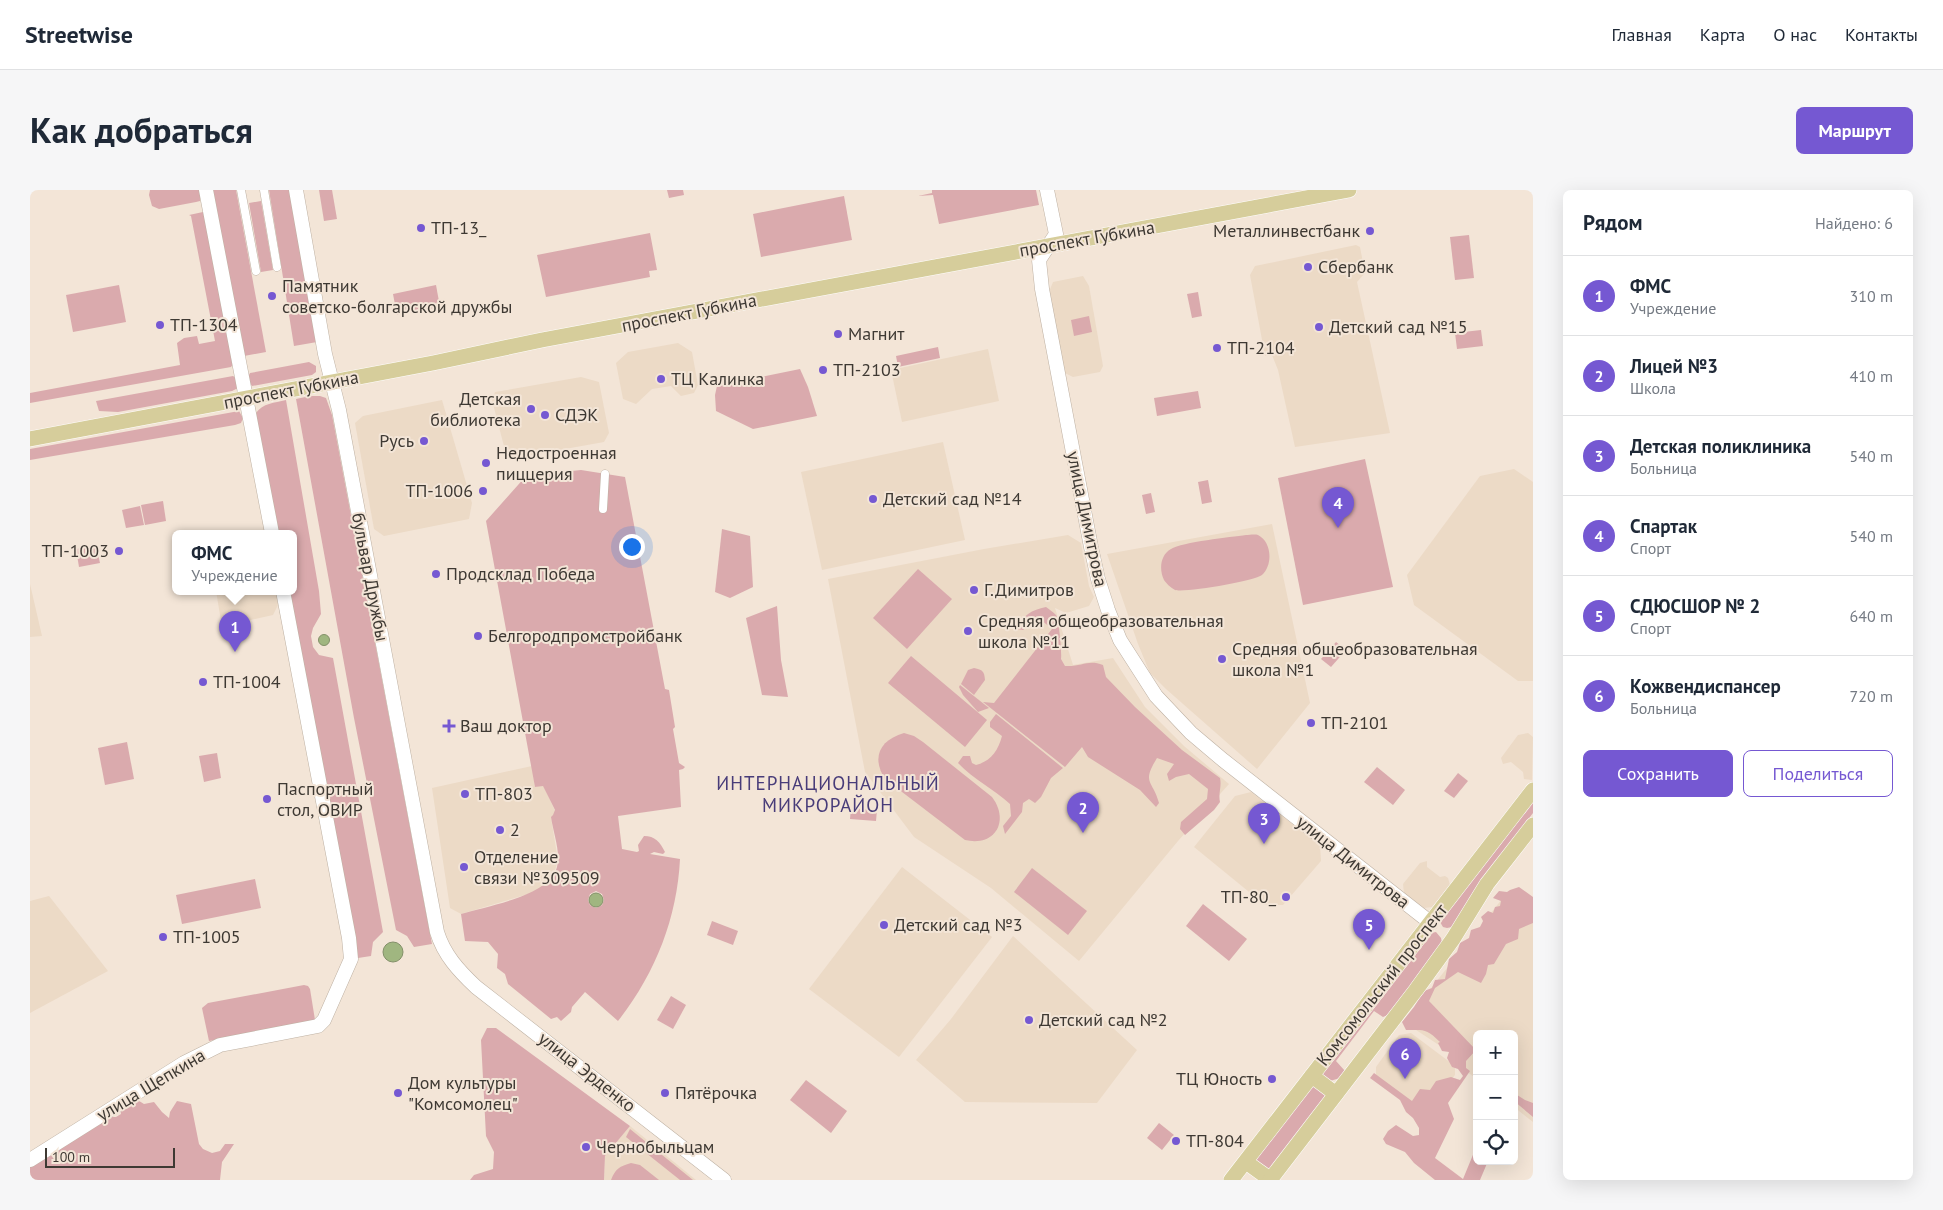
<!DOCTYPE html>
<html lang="ru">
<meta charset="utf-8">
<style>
body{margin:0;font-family:"PT Sans",sans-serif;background:#f6f6f7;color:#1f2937}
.controls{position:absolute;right:15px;bottom:15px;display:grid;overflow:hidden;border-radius:8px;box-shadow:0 5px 20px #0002}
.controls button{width:45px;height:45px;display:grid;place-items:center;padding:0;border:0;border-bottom:1px solid #e0e1e3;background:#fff;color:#1f2937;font:25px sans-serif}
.scale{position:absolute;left:15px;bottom:12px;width:130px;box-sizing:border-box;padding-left:5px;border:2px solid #3e3933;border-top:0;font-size:14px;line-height:18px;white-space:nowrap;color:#3e3933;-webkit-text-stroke:4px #f3e5d7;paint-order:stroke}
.you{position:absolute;left:601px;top:356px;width:18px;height:18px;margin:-12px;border:4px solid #fff;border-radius:50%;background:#1a73e8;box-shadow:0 0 0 8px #1a73e833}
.badge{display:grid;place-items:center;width:32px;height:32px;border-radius:50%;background:#7558d2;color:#fff;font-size:16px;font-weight:700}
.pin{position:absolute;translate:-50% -41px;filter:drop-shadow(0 1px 2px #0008)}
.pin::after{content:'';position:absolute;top:26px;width:18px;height:15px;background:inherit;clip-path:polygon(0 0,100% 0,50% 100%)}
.popup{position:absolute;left:142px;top:340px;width:125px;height:65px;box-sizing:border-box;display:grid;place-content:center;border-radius:8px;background:#fff;filter:drop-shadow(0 1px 4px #0005);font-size:16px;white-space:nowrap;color:#747a83}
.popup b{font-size:19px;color:#1f2937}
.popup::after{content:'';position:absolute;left:50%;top:100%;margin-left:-10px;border:10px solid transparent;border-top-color:#fff}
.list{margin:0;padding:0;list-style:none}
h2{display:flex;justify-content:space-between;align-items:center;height:65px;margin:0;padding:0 20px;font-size:21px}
h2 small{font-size:16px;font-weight:400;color:#747a83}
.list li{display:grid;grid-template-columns:32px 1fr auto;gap:15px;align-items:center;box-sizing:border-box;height:80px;padding:0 20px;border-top:1px solid #e0e1e3}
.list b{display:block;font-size:19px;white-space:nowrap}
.list p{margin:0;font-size:16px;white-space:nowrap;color:#747a83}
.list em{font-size:16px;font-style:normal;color:#747a83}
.actions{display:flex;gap:10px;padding:15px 20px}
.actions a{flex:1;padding:11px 0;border:1px solid #7558d2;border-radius:8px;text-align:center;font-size:18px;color:#7558d2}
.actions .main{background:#7558d2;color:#fff}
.icon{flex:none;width:28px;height:28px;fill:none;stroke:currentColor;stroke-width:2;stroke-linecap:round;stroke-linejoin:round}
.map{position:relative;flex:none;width:1503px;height:990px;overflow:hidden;border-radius:8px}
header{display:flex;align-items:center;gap:30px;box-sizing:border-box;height:70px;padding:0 25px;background:#fff;border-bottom:1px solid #e0e1e3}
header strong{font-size:24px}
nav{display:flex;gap:28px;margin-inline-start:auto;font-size:18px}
.intro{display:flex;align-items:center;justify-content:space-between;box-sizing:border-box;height:120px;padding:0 30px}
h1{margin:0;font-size:35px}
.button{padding:12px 22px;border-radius:8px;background:#7558d2;color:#fff;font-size:18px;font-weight:700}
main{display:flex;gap:30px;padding:0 30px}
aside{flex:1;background:#fff;border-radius:8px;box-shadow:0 5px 20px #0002}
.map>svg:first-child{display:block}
.built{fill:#ecdac6}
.green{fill:#daaaad;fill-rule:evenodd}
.water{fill:#a0b680;stroke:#839069}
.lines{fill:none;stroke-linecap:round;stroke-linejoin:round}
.pedestrian-casing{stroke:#beb1a3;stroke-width:9}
.secondary-casing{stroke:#beb1a3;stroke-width:15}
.primary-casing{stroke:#fff;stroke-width:16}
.pedestrian{stroke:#fff;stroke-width:8}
.secondary{stroke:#fff;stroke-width:14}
.primary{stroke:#d6cd9b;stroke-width:15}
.poi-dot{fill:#7558d2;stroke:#f3e5d7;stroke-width:2}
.labels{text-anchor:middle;stroke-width:4;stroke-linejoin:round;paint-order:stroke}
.poi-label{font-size:18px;fill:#3e3933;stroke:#f3e5d7;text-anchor:start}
.street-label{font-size:18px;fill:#3e3933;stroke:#f3e5d7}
.neighbourhood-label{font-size:19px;letter-spacing:1px;fill:#483c79;stroke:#f3e5d7}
</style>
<header>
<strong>Streetwise</strong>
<nav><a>Главная</a><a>Карта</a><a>О нас</a><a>Контакты</a></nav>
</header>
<div class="intro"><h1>Как добраться</h1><a class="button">Маршрут</a></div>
<main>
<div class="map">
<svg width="1503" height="990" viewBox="0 0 1503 990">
<rect width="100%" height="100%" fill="#f3e5d7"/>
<g class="built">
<polygon points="1326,55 1330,57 1335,83 1327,92 1360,243 1265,257 1248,180 1242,165 1235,166 1220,85 1225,76"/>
<polygon points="1053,86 1059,96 1073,176 1070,182 1043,187 1035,183 1019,102 1023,92"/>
<polygon points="648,153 662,162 668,195 664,203 651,206 641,196 622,199 606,214 593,209 586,173 598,162"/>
<polygon points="958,159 969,211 872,232 861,180"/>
<polygon points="551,187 569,192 579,243 574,252 485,268 476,264 462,210 465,202"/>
<polygon points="412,210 442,313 439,329 354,346 344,339 325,233 333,226"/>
<polygon points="913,252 935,350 792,380 771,282"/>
<polygon points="1484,279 1503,292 1503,491 1488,491 1384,415 1377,385 1450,286"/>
<polygon points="1242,334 1280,513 1227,579 1136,499 1120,483 1108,454 1077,364"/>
<polygon points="1038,345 1051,353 1059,396 1064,407 1059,416 1036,423 1025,418 1043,475 1083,468 1115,517 1154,556 1199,594 1148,651 1049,771 961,698 884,647 835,582 798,389 954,359"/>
<polygon points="0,394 12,446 0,447"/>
<polygon points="186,401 246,401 248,415 243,425 202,434 191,431"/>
<polygon points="1498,543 1503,547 1502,590 1494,589 1493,582 1481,572 1473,574 1471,568 1488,545"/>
<polygon points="502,576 505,597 513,595 526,623 521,628 528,670 524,684 518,693 505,702 431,724 420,718 402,598"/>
<polygon points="1221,602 1290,655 1291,671 1253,715 1235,715 1164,657 1205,606"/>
<polygon points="1397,671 1397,677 1410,687 1415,686 1418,688 1420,695 1402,717 1394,718 1374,703 1373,694 1390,673"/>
<polygon points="872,677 962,747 869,867 779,799"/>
<polygon points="1476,704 1503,726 1503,932 1484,917 1484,844 1447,844 1447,889 1433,879 1424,865 1374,832"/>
<polygon points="19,706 78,781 0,823 0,711"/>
<polygon points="983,746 1107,860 1067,913 935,912 886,870 921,829"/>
<polygon points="1381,843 1425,876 1425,885 1400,916 1386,918 1346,888 1346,877 1369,845"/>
<polygon points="600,936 666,990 574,990 575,966"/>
</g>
<g class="green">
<polygon points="120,0 170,0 170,11 166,12 129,19 122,16 119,5"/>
<polygon points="182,0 206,0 236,162 214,166"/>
<polygon points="239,0 260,0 287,152 264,156"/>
<polygon points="289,0 302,0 307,29 294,31"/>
<polygon points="637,0 653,0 654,5 639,8"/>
<polygon points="902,0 1006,0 1009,15 909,34 903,5 888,6 902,3"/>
<polygon points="814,6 822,50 731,67 723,24"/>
<polygon points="231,11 243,80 231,82 219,13"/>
<polygon points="173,22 175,23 204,173 201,177 0,213 0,203 150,175 147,153 154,148 167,146 169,154 185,151 161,26 159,25"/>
<polygon points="620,43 627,80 619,81 620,87 516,107 507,65"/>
<polygon points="1439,45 1444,88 1425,90 1420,47"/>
<polygon points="89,95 96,132 43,142 36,105"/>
<polygon points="406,95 410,117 367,125 363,104"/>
<polygon points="1168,102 1172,126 1162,128 1157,104"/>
<polygon points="1059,126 1062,142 1044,146 1041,130"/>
<polygon points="1451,140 1453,156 1427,159 1425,143"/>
<polygon points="908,157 910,168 868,177 866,166"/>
<path d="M 279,172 L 286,176 L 286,182 L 282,185 L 222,196 C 218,191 217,188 220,183 Z"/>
<polygon points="770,179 778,197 787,226 723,239 686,221 685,205 687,196"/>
<polygon points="203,186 206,188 208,198 202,201 88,222 69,221 66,211"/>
<polygon points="1168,201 1171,218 1127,226 1124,208"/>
<polygon points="280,206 290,206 296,208 302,225 402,754 384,757 377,746 366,740 324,528 266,209"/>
<path d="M 256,210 L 289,401 L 291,424 L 283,438 L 281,446 L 283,457 L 289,465 L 303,468 L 353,742 L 343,752 L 341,766 L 328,768 L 257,401 L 264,401 L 264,343 L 246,343 L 226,223 C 233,213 244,213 256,210 Z"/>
<polygon points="209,221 213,228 211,233 205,235 0,270 0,259"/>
<polygon points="1335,269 1363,397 1273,415 1248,288"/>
<path d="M 551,280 L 595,287 L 635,499 L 639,500 L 645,537 L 643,539 L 649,573 L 655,577 L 653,579 L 649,580 L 651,617 L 588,626 L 592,659 L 607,662 L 609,661 L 608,655 L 614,646 C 625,646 630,652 635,662 L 633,664 L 624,662 L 620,664 L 650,669 C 647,729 625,784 588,831 L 555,802 L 542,817 L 541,822 L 531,831 L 527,827 L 521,829 L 478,794 L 475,784 L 467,778 L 468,764 L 458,752 L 435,751 L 431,724 C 457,716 520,706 527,677 C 531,662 523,642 521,627 L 523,625 L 525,620 L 513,596 L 505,597 L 456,331 L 496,286 ZM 566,701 L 572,704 L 574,710 L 572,715 L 566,718 L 560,715 L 558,710 L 560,704 Z"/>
<polygon points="1178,290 1182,312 1172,314 1168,292"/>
<polygon points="1121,303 1125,322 1116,324 1112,305"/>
<polygon points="133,311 136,331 115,335 111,315"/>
<polygon points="110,316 114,335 96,338 92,320"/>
<polygon points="692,339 720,346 723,397 700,408 685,402"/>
<path d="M 1216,345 C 1219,345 1225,344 1228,345 C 1242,352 1243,375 1232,385 C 1224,391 1155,403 1145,400 C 1141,398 1136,393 1134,390 C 1129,380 1130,365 1141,359 C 1152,352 1201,347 1216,345 Z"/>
<polygon points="66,355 70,373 49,377 46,359"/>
<polygon points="888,379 922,409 877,459 843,428"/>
<polygon points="747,416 751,470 758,507 732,505 716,428"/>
<path d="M 1016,417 C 1019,419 1023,422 1026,425 C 1029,430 1032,463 1031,469 L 1035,476 C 1052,477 1058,469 1073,475 L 1076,487 L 1105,517 L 1152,560 L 1190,588 C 1192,597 1188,603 1190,612 L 1184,620 L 1155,645 L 1150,639 L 1151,632 L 1177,609 L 1178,599 L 1159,584 L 1146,587 L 1139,591 L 1137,584 L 1144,574 L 1127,568 C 1111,594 1123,590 1129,613 L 1126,617 L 1110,600 L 1058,567 L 1052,557 L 1035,577 L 953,512 L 964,513 L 1022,439 L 1010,429 L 1005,429 L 993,440 L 987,439 C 992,425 1002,420 1016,417 Z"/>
<polygon points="1306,452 1316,460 1301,477 1291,469"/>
<polygon points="881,466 957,530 935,557 858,493"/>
<path d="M 944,478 C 953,480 954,481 955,490 L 944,505 L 931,494 L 938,480 Z"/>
<polygon points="930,495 959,518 948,522 933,505 929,497"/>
<path d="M 966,524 L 1033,578 L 1021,588 L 1011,607 L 1005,613 L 999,609 L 993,613 L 992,622 L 975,644 L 973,636 L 981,626 L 980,614 C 964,599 944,590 928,573 L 933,566 L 940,566 L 942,573 L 946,575 C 961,571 968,561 972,546 L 960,537 L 960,532 Z"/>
<path d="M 874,543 L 884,546 L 893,552 L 962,607 C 980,631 965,657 935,650 L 855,589 C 841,567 850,550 874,543 Z"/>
<polygon points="97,552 104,589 75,595 68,558"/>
<polygon points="187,563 191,588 174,592 169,566"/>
<polygon points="1347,577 1375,600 1363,615 1334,592"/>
<polygon points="1428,583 1438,591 1424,608 1414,601"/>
<polygon points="1503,611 1503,623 1450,692 1422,737 1417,738 1413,737 1410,732"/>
<polygon points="821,618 847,620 846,631 820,629"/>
<polygon points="1002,678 1057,721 1038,745 984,702"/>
<polygon points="225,689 231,718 152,734 146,705"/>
<path d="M 1489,697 L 1503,707 L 1503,733 L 1489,739 L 1488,749 L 1476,754 L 1464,774 L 1458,775 L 1456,784 L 1451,793 L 1428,782 L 1405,798 L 1399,811 L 1446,860 L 1436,871 L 1436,878 L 1440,881 L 1418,913 L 1424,929 L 1405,968 L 1433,989 L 1447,955 L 1447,971 L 1458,971 L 1450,990 L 1405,990 L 1384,973 L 1375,962 L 1356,954 L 1353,949 L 1358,941 L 1366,935 L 1383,946 L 1389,945 L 1389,938 L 1383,928 L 1376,922 L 1370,910 L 1340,888 L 1344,883 L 1382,911 L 1390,899 L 1400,900 L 1406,891 L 1421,887 L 1430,890 L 1433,886 L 1428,879 L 1422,877 L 1417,868 L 1419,862 L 1412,861 L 1408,853 L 1410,852 C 1396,838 1394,840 1376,840 L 1372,832 L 1384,817 L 1394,801 L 1402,798 L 1405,790 L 1415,789 L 1419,769 L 1427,762 L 1430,753 L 1439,748 L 1441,740 L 1450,737 L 1453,731 L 1451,727 L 1458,721 L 1463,723 L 1465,717 L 1470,716 L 1471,711 L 1463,708 L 1469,701 L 1477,702 L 1480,700 Z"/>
<polygon points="1173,714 1217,749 1199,771 1156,736"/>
<polygon points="682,731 708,741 703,755 677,745"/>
<polygon points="1406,742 1411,748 1412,753 1360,824 1353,827 1344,821 1306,871 1315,881 1310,888 1300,891 1290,885 1401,743"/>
<polygon points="274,795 278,796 280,799 285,830 179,851 172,818 178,813"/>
<polygon points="641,806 656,815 643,839 627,830"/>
<polygon points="457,838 466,838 600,936 575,966 574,990 440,990 444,985 463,979 464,962 456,946 451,850"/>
<polygon points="776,890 817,921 801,943 760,910"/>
<polygon points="1286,894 1297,904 1240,979 1235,979 1226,973 1226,966 1281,895"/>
<polygon points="1484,903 1495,910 1503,913 1503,927 1484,911"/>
<polygon points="101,906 114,914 124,912 132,922 139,928 140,922 147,911 161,914 169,954 173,959 182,963 190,961 195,954 204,954 192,972 190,990 0,990 0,975 69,930 74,932 78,927 86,927 91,924 90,918"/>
<polygon points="1129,933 1144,945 1132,960 1117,948"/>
<polygon points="600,939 663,990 650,990 596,947"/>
<path d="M 601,973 L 610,975 L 629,990 L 581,990 C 585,979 590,976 601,973 Z"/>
</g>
<g class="water">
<circle cx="294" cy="450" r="5.5"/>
<circle cx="566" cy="710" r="7"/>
<circle cx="363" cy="762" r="10"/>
</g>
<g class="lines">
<defs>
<g id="pedestrian">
<polyline points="211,0 226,81"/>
<polyline points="234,0 247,77"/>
<polyline points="573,319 575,284"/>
</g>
<g id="secondary">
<polyline points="176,0 242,343"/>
<path d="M 266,0 L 295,164 L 309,220 L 407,742 C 414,765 429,781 446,797 L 694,990"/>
<polyline points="1017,0 1026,44 1009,70 1012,99 1061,357 1068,389 1078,420 1090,450 1126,506 1161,543 1193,570 1401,733"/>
<polyline points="0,970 154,873 190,855 288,836 294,830 321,769 319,748 253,401"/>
</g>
<g id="primary">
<polyline points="0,249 403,173 512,150 1319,0"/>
<polyline points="1282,886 1306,904"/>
<polyline points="1216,972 1241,990"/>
<polyline points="1201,990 1503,600"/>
<polyline points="1240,990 1386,800 1423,749 1457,694 1503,635"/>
</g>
</defs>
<use href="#pedestrian" class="pedestrian-casing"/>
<use href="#secondary" class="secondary-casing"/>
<use href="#primary" class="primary-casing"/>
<use href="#pedestrian" class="pedestrian"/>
<use href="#secondary" class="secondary"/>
<use href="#primary" class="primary"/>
</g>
<g class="poi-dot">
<circle cx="391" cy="38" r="5"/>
<circle cx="1340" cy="41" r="5"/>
<circle cx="1278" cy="77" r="5"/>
<circle cx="242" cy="106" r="5"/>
<circle cx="130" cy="135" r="5"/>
<circle cx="1289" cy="137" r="5"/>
<circle cx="808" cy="144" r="5"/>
<circle cx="1187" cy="158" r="5"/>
<circle cx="793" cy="180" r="5"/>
<circle cx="631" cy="189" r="5"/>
<circle cx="501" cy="219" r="5"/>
<circle cx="515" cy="225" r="5"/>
<circle cx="394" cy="251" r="5"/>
<circle cx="456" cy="273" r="5"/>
<circle cx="453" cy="301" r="5"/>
<circle cx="843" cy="309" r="5"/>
<circle cx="89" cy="361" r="5"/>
<circle cx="406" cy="384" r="5"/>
<circle cx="944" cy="400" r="5"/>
<circle cx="938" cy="441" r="5"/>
<circle cx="448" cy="446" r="5"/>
<circle cx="1192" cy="469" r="5"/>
<circle cx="173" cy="492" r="5"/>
<circle cx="1281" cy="533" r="5"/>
<path d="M416.5 528.5h5v5h5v5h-5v5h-5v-5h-5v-5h5z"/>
<circle cx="435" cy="604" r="5"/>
<circle cx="237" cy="609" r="5"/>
<circle cx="470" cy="640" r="5"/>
<circle cx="434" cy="677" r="5"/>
<circle cx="1256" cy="707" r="5"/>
<circle cx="854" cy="735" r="5"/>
<circle cx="133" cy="747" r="5"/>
<circle cx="999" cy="830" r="5"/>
<circle cx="1242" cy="889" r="5"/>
<circle cx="368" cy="903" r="5"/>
<circle cx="635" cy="903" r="5"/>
<circle cx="1146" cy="951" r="5"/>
<circle cx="556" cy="957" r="5"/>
</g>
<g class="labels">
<g class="poi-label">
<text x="401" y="44">ТП-13_</text>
<text x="1330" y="47" text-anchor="end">Металлинвестбанк</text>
<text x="1288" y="83">Сбербанк</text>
<text x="252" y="102">Памятник<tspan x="252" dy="21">советско-болгарской дружбы</tspan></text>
<text x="140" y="141">ТП-1304</text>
<text x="1299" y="143">Детский сад №15</text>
<text x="818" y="150">Магнит</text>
<text x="1197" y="164">ТП-2104</text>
<text x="803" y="186">ТП-2103</text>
<text x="641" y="195">ТЦ Калинка</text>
<text x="491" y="215" text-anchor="end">Детская<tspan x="491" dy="21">библиотека</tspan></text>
<text x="525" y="231">СДЭК</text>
<text x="384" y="257" text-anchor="end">Русь</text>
<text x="466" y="269">Недостроенная<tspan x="466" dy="21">пиццерия</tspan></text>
<text x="443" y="307" text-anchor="end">ТП-1006</text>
<text x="853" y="315">Детский сад №14</text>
<text x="79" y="367" text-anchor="end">ТП-1003</text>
<text x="416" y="390">Продсклад Победа</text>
<text x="954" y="406">Г.Димитров</text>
<text x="948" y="437">Cредняя общеобразовательная<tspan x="948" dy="21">школа №11</tspan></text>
<text x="458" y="452">Белгородпромстройбанк</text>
<text x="1202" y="465">Средняя общеобразовательная<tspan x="1202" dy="21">школа №1</tspan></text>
<text x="183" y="498">ТП-1004</text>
<text x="1291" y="539">ТП-2101</text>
<text x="430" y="542">Ваш доктор</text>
<text x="247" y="605">Паспортный<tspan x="247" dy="21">стол, ОВИР</tspan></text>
<text x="445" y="610">ТП-803</text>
<text x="480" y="646">2</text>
<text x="444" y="673">Отделение<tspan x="444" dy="21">связи №309509</tspan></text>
<text x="1246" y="713" text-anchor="end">ТП-80_</text>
<text x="864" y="741">Детский сад №3</text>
<text x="143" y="753">ТП-1005</text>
<text x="1009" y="836">Детский сад №2</text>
<text x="1232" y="895" text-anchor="end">ТЦ Юность</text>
<text x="378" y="899">Дом культуры<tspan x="378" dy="21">"Комсомолец"</tspan></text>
<text x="645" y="909">Пятёрочка</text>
<text x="1156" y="957">ТП-804</text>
<text x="566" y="963">Чернобыльцам</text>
</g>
<g class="street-label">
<text transform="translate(1057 49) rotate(-10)" y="6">проспект Губкина</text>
<text transform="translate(659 123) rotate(-11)" y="6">проспект Губкина</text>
<text transform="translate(261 200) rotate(-11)" y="6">проспект Губкина</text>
<text transform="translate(1057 329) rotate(78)" y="6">улица Димитрова</text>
<text transform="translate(340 387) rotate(79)" y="6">бульвар Дружбы</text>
<text transform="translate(1323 672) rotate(38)" y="6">улица Димитрова</text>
<text transform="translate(1352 795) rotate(-52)" y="6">Комсомольский проспект</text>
<text transform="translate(557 882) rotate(38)" y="6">улица Эрденко</text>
<text transform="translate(121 895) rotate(-31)" y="6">улица Щепкина</text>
</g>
<g class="neighbourhood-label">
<text x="798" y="600">ИНТЕРНАЦИОНАЛЬНЫЙ<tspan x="798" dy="22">МИКРОРАЙОН</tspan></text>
</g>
</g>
</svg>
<div class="controls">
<button>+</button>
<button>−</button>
<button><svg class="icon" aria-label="locate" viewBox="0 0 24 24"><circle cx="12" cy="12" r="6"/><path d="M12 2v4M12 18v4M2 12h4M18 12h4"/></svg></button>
</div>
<div class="scale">100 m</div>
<div class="you"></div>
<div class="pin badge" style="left:205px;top:462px">1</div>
<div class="popup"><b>ФМС</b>Учреждение</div>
<div class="pin badge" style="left:1053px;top:643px">2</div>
<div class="pin badge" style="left:1234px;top:654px">3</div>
<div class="pin badge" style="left:1308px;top:338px">4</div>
<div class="pin badge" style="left:1339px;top:760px">5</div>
<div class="pin badge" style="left:1375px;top:889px">6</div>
</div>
<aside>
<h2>Рядом<small>Найдено: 6</small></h2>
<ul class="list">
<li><span class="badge">1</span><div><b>ФМС</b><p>Учреждение</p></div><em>310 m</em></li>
<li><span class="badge">2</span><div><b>Лицей №3</b><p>Школа</p></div><em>410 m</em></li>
<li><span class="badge">3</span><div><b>Детская поликлиника</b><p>Больница</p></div><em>540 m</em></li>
<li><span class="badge">4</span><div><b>Спартак</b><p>Спорт</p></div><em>540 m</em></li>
<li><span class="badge">5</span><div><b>СДЮСШОР № 2</b><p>Спорт</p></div><em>640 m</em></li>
<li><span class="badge">6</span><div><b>Кожвендиспансер</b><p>Больница</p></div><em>720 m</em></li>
</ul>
<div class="actions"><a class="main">Сохранить</a><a>Поделиться</a></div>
</aside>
</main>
